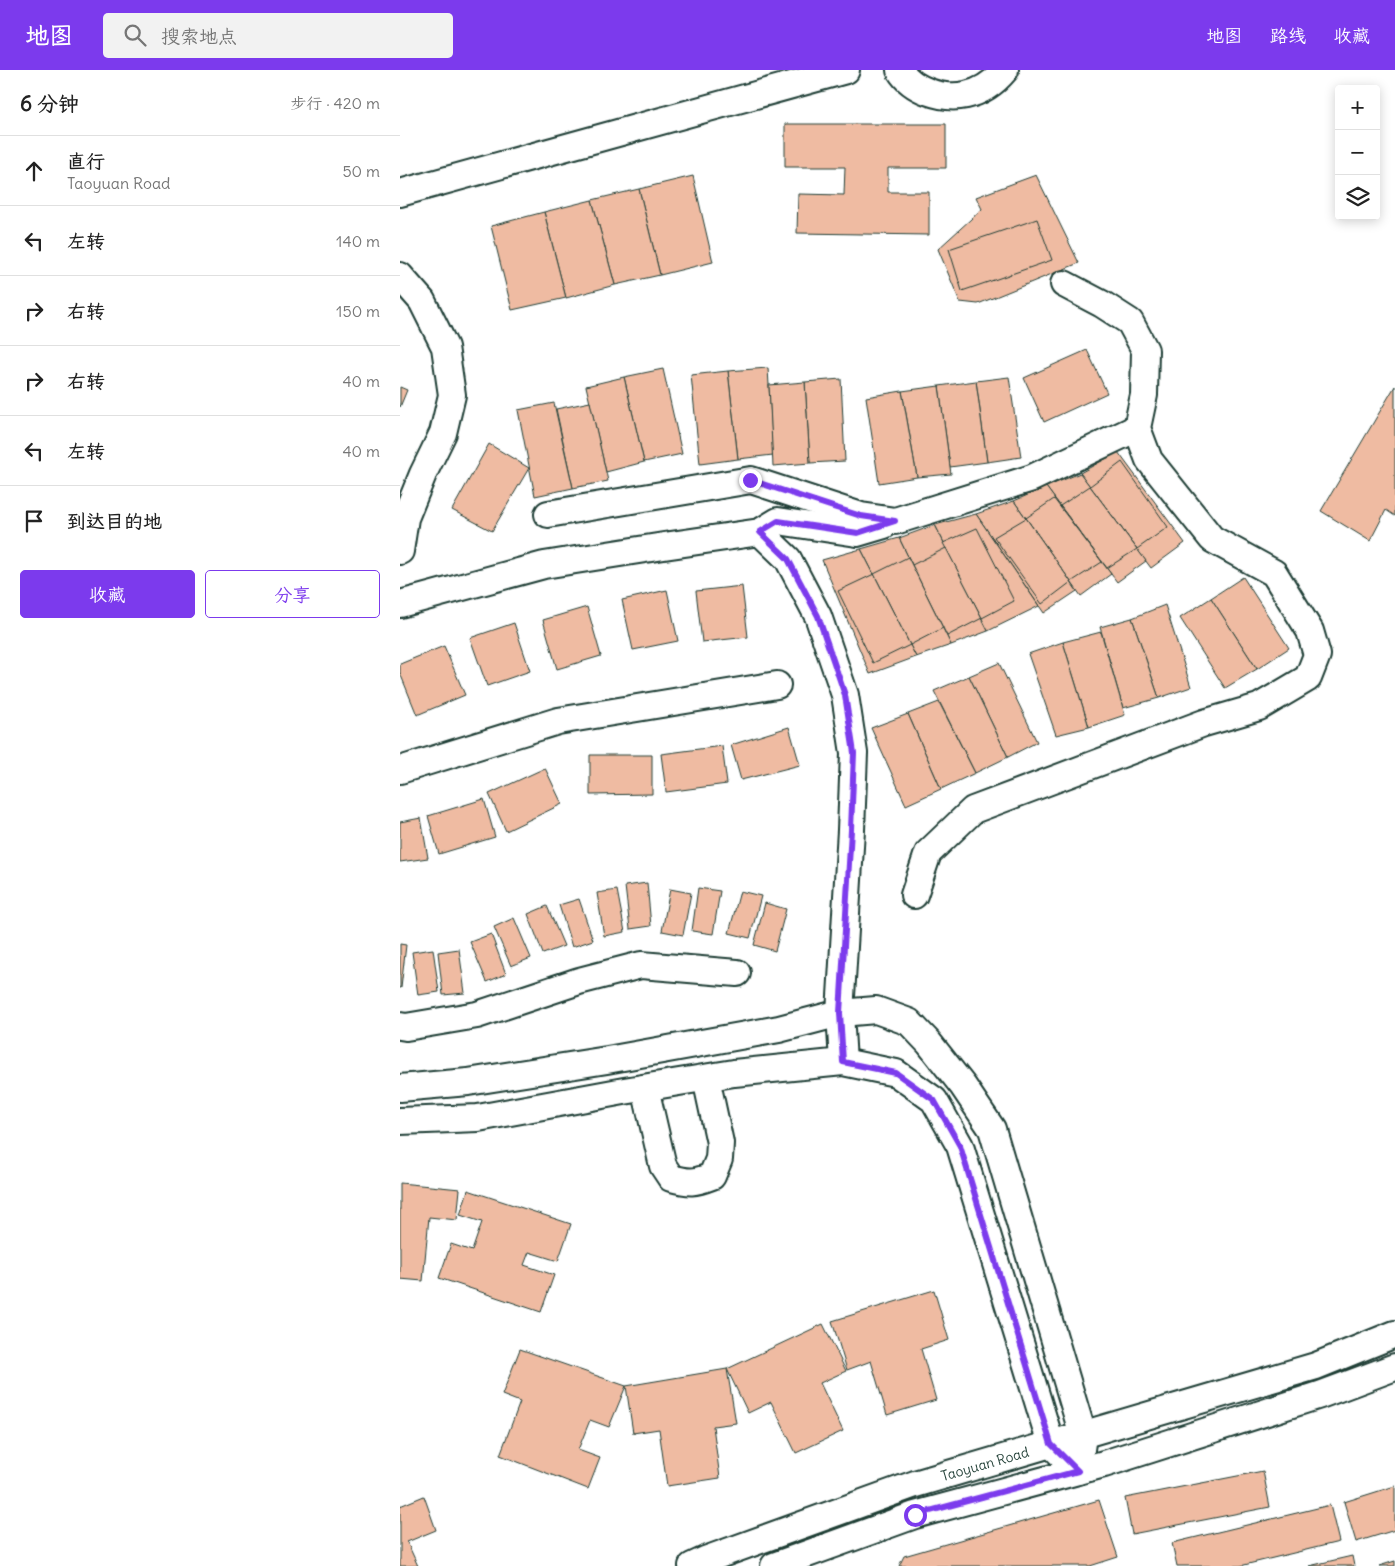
<!DOCTYPE html>
<html lang="zh">
<meta charset="utf-8">
<style>
body{margin:0;font-family:Delius,"LXGW WenKai TC",sans-serif;background:#f2f2f2;color:#222}
.controls{position:absolute;right:15px;top:15px;display:grid;overflow:hidden;border-radius:5px;box-shadow:0 2px 12px #0003}
.controls button{width:45px;height:45px;display:grid;place-items:center;padding:0;border:0;border-bottom:1px solid #e0e0e0;background:#fff;color:#222;font:25px sans-serif}
.stop{position:absolute;width:15px;height:15px;margin:-11px;border:4px solid #7c3aed;border-radius:50%;background:#fff}
.stop.end{background:#7c3aed;border-color:#fff;box-shadow:0 1px 5px #0008}
.list{margin:0;padding:0;list-style:none}
h2{display:flex;justify-content:space-between;align-items:center;height:65px;margin:0;padding:0 20px;font-size:21px}
h2 small{font-size:16px;font-weight:400;color:#767676}
.list li{display:grid;grid-template-columns:32px 1fr auto;gap:15px;align-items:center;box-sizing:border-box;height:70px;padding:0 20px;border-top:1px solid #e0e0e0}
.list b{display:block;font-size:19px;white-space:nowrap}
.list p{margin:0;font-size:16px;white-space:nowrap;color:#767676}
.list em{font-size:16px;font-style:normal;color:#767676}
.actions{display:flex;gap:10px;padding:15px 20px}
.actions a{flex:1;padding:11px 0;border:1px solid #7c3aed;border-radius:5px;text-align:center;font-size:18px;color:#7c3aed}
.actions .main{background:#7c3aed;color:#fff}
.icon{flex:none;width:28px;height:28px;fill:none;stroke:currentColor;stroke-width:2;stroke-linecap:round;stroke-linejoin:round}
.map{position:relative;flex:none;width:995px;height:1496px;overflow:hidden}
header{display:flex;align-items:center;gap:30px;box-sizing:border-box;height:70px;padding:0 25px;background:#7c3aed;color:#fff}
header strong{font-size:24px}
nav{display:flex;gap:28px;margin-inline-start:auto;font-size:18px}
.search{width:350px;height:45px;background:#f2f2f2;display:flex;align-items:center;gap:12px;box-sizing:border-box;padding:0 18px;border-radius:5px;color:#767676;font-size:19px}
main{display:flex}
aside{flex:1;background:#fff}
.map>svg:first-child{display:block}
.building{fill:#efbba2;stroke:#1f3d34}
.lines{fill:none;stroke-linecap:round;stroke-linejoin:round}
.minor-casing{stroke:#1f3d34;stroke-width:30}
.minor{stroke:#fff;stroke-width:26}
.route{stroke:#7c3aed;stroke-width:6}
.labels{text-anchor:middle;stroke-width:4;stroke-linejoin:round;paint-order:stroke}
.street-label{font-size:14px;fill:#1f3d34;stroke:#fff}
</style>
<header>
<strong>地图</strong>
<div class="search"><svg class="icon" aria-label="search" viewBox="0 0 24 24"><circle cx="10" cy="10" r="6"/><path d="M15 15l6 6"/></svg>搜索地点</div>
<nav><a>地图</a><a>路线</a><a>收藏</a></nav>
</header>
<main>
<aside>
<h2>6 分钟<small>步行 · 420 m</small></h2>
<ul class="list">
<li><svg class="icon" aria-label="ahead" viewBox="0 0 24 24"><path d="M12 20V5M6 11l6-6 6 6"/></svg><div><b>直行</b><p>Taoyuan Road</p></div><em>50 m</em></li>
<li><svg class="icon" aria-label="left" viewBox="0 0 24 24"><path d="M17 20v-9H6M10 6l-5 5 5 5"/></svg><div><b>左转</b></div><em>140 m</em></li>
<li><svg class="icon" aria-label="right" viewBox="0 0 24 24"><path d="M7 20v-9h11M14 6l5 5-5 5"/></svg><div><b>右转</b></div><em>150 m</em></li>
<li><svg class="icon" aria-label="right" viewBox="0 0 24 24"><path d="M7 20v-9h11M14 6l5 5-5 5"/></svg><div><b>右转</b></div><em>40 m</em></li>
<li><svg class="icon" aria-label="left" viewBox="0 0 24 24"><path d="M17 20v-9H6M10 6l-5 5 5 5"/></svg><div><b>左转</b></div><em>40 m</em></li>
<li><svg class="icon" aria-label="arrive" viewBox="0 0 24 24"><path d="M6 21V4h12l-3 4 3 4H6"/></svg><div><b>到达目的地</b></div></li>
</ul>
<div class="actions"><a class="main">收藏</a><a>分享</a></div>
</aside>
<div class="map">
<svg width="995" height="1496" viewBox="0 0 995 1496">
<rect width="100%" height="100%" fill="#fff"/>
<filter id="ink" filterUnits="userSpaceOnUse"><feTurbulence type="fractalNoise" baseFrequency=".02" numOctaves="2"/><feDisplacementMap in="SourceGraphic" scale="10" xChannelSelector="R" yChannelSelector="G"/><feConvolveMatrix kernelMatrix="1 2 1 2 8 2 1 2 1" color-interpolation-filters="sRGB"/></filter>
<g filter="url(#ink)">
<g class="building">
<polygon points="385,54 546,54 546,98 488,98 488,122 529,122 529,165 397,163 398,124 444,125 445,97 385,97"/>
<polygon points="636,105 679,193 578,234 560,232 538,179 582,139 576,127"/>
<polygon points="293,106 313,192 260,205 239,119"/>
<polygon points="239,119 260,205 215,215 192,130"/>
<polygon points="192,130 215,215 166,228 144,142"/>
<polygon points="144,142 166,228 112,240 91,156"/>
<polygon points="637,149 652,190 562,221 549,179"/>
<polygon points="687,280 707,323 644,352 624,308"/>
<polygon points="368,298 373,385 338,389 328,301"/>
<polygon points="263,299 282,384 244,392 224,307"/>
<polygon points="328,301 338,389 300,394 291,305"/>
<polygon points="224,307 244,392 206,402 186,316"/>
<polygon points="609,307 621,387 587,392 576,311"/>
<polygon points="441,309 445,391 410,393 405,312"/>
<polygon points="576,311 587,392 550,397 539,316"/>
<polygon points="405,312 410,393 373,396 369,315"/>
<polygon points="539,316 551,404 517,407 502,321"/>
<polygon points="995,316 995,446 986,440 970,471 921,441"/>
<polygon points="0,317 7,320 0,337"/>
<polygon points="502,321 517,407 479,413 466,327"/>
<polygon points="190,332 208,411 173,418 156,339"/>
<polygon points="154,333 173,418 135,426 118,340"/>
<polygon points="89,374 129,398 92,461 52,440"/>
<polygon points="718,382 785,473 751,498 680,403"/>
<polygon points="722,392 768,457 737,479 690,416"/>
<polygon points="680,403 746,491 717,512 646,417"/>
<polygon points="690,416 737,479 707,498 660,436"/>
<polygon points="646,417 711,504 681,526 614,431"/>
<polygon points="654,429 702,492 671,512 626,448"/>
<polygon points="614,431 677,521 644,543 576,444"/>
<polygon points="576,444 639,536 588,561 535,455"/>
<polygon points="626,448 671,512 642,534 594,467"/>
<polygon points="535,455 588,561 551,575 499,468"/>
<polygon points="577,458 614,531 582,548 543,473"/>
<polygon points="499,468 551,575 516,587 461,479"/>
<polygon points="546,478 582,548 547,566 512,495"/>
<polygon points="461,479 516,587 470,604 422,490"/>
<polygon points="508,487 543,558 510,575 474,504"/>
<polygon points="474,504 510,575 473,593 438,521"/>
<polygon points="843,507 889,578 857,599 811,528"/>
<polygon points="342,516 348,567 302,572 296,521"/>
<polygon points="267,520 278,571 233,580 222,530"/>
<polygon points="811,528 857,599 825,618 780,548"/>
<polygon points="765,535 791,617 759,628 732,548"/>
<polygon points="187,537 201,586 157,599 143,550"/>
<polygon points="732,548 759,628 723,638 700,557"/>
<polygon points="114,553 130,601 87,616 70,568"/>
<polygon points="701,562 725,645 689,657 663,572"/>
<polygon points="663,572 689,657 656,665 628,584"/>
<polygon points="44,576 65,625 17,645 0,603 0,594"/>
<polygon points="599,593 637,672 608,687 569,606"/>
<polygon points="569,606 608,687 575,703 534,621"/>
<polygon points="539,632 575,703 541,719 508,644"/>
<polygon points="508,644 541,719 506,735 471,658"/>
<polygon points="389,657 400,695 341,710 331,675"/>
<polygon points="322,676 327,714 266,722 261,684"/>
<polygon points="190,685 252,685 252,724 190,725"/>
<polygon points="145,698 162,734 106,761 89,724"/>
<polygon points="84,729 95,767 39,784 28,746"/>
<polygon points="21,748 28,788 0,792 0,752"/>
<polygon points="247,813 251,856 230,859 225,816"/>
<polygon points="298,818 320,821 313,864 292,861"/>
<polygon points="270,819 291,823 283,865 262,861"/>
<polygon points="217,820 225,862 204,866 197,823"/>
<polygon points="340,821 361,826 350,868 329,863"/>
<polygon points="179,829 193,870 172,877 159,835"/>
<polygon points="365,833 386,839 375,881 354,875"/>
<polygon points="147,836 164,876 143,884 128,844"/>
<polygon points="114,848 131,888 111,896 94,857"/>
<polygon points="91,864 106,904 87,912 70,872"/>
<polygon points="0,874 6,875 1,918 0,918"/>
<polygon points="33,879 39,922 18,925 12,882"/>
<polygon points="59,879 65,923 43,925 38,882"/>
<polygon points="0,1113 60,1119 57,1150 29,1147 23,1211 0,1209"/>
<polygon points="68,1120 171,1154 158,1191 129,1182 124,1195 154,1205 141,1242 39,1208 51,1174 72,1181 82,1152 60,1145"/>
<polygon points="534,1220 549,1270 521,1279 536,1330 487,1345 471,1291 447,1300 432,1251"/>
<polygon points="423,1254 446,1301 420,1313 443,1361 396,1383 371,1332 348,1343 327,1299"/>
<polygon points="120,1279 226,1316 209,1357 190,1350 178,1380 200,1388 188,1419 100,1385 120,1332 102,1325"/>
<polygon points="327,1299 336,1353 313,1356 320,1408 267,1416 259,1359 233,1363 226,1316"/>
<polygon points="863,1401 870,1437 732,1464 725,1428"/>
<polygon points="995,1416 995,1460 956,1472 944,1432"/>
<polygon points="24,1426 36,1460 7,1472 18,1496 0,1496 0,1436"/>
<polygon points="699,1430 718,1487 690,1496 499,1496 504,1486"/>
<polygon points="930,1435 939,1472 840,1496 777,1496 772,1473"/>
<polygon points="952,1486 954,1496 909,1496"/>
<polygon points="995,1491 995,1496 979,1496"/>
</g>
<g class="lines">
<defs>
<g id="minor">
<path d="M 500,0 C 512,20 543,30 566,25 C 581,22 595,12 605,0"/>
<polyline points="0,123 446,0"/>
<polyline points="0,206 22,231 45,277 52,325 43,363 23,404 5,448 0,481"/>
<polyline points="148,444 351,410 461,446 495,451 632,408 737,358"/>
<polyline points="360,462 378,451 457,463 484,455"/>
<polyline points="0,534 144,495 264,476 360,462 388,489 418,546 445,625 454,683 451,760 440,943 443,992"/>
<polyline points="0,700 158,651 377,615"/>
<polyline points="514,825 528,783 573,740 804,653 859,637 908,608 917,585 910,561 874,503 812,469 749,390 737,358 744,325 745,280 730,252 702,234 664,214"/>
<polyline points="0,956 6,957 77,945 179,911 241,895 337,903"/>
<polyline points="0,1018 68,1012 207,990 379,959 440,943 476,940 509,952 529,973 563,1016 592,1059 683,1365 678,1401 651,1374 560,1076 534,1030 496,1003 443,992 334,1003 224,1021 78,1048 0,1051"/>
<path d="M 245,1018 L 263,1096 L 271,1108 C 290,1113 294,1113 312,1106 L 319,1089 L 320,1073 L 306,1008"/>
<polyline points="292,1496 305,1490 515,1414 916,1296 995,1264"/>
<polyline points="374,1496 515,1445 704,1394 920,1325 995,1297"/>
</g>
</defs>
<use href="#minor" class="minor-casing"/>
<use href="#minor" class="minor"/>
</g>
</g>
<g class="lines" filter="url(#ink)">
<polyline class="route" points="350,410 461,446 495,451 458,463 378,451 360,462 388,489 418,546 445,625 454,683 451,760 440,943 443,992 496,1003 534,1030 560,1076 651,1374 678,1401 515,1445"/>
</g>
<g class="labels">
<g class="street-label">
<text transform="translate(585 1394) rotate(-16)" y="5">Taoyuan Road</text>
</g>
</g>
</svg>
<div class="controls">
<button>+</button>
<button>−</button>
<button><svg class="icon" aria-label="layers" viewBox="0 0 24 24"><path d="M12 4l9 5-9 5-9-5zM3 14l9 5 9-5"/></svg></button>
</div>
<div class="stop" style="left:515px;top:1445px"></div>
<div class="stop end" style="left:350px;top:410px"></div>
</div>
</main>
